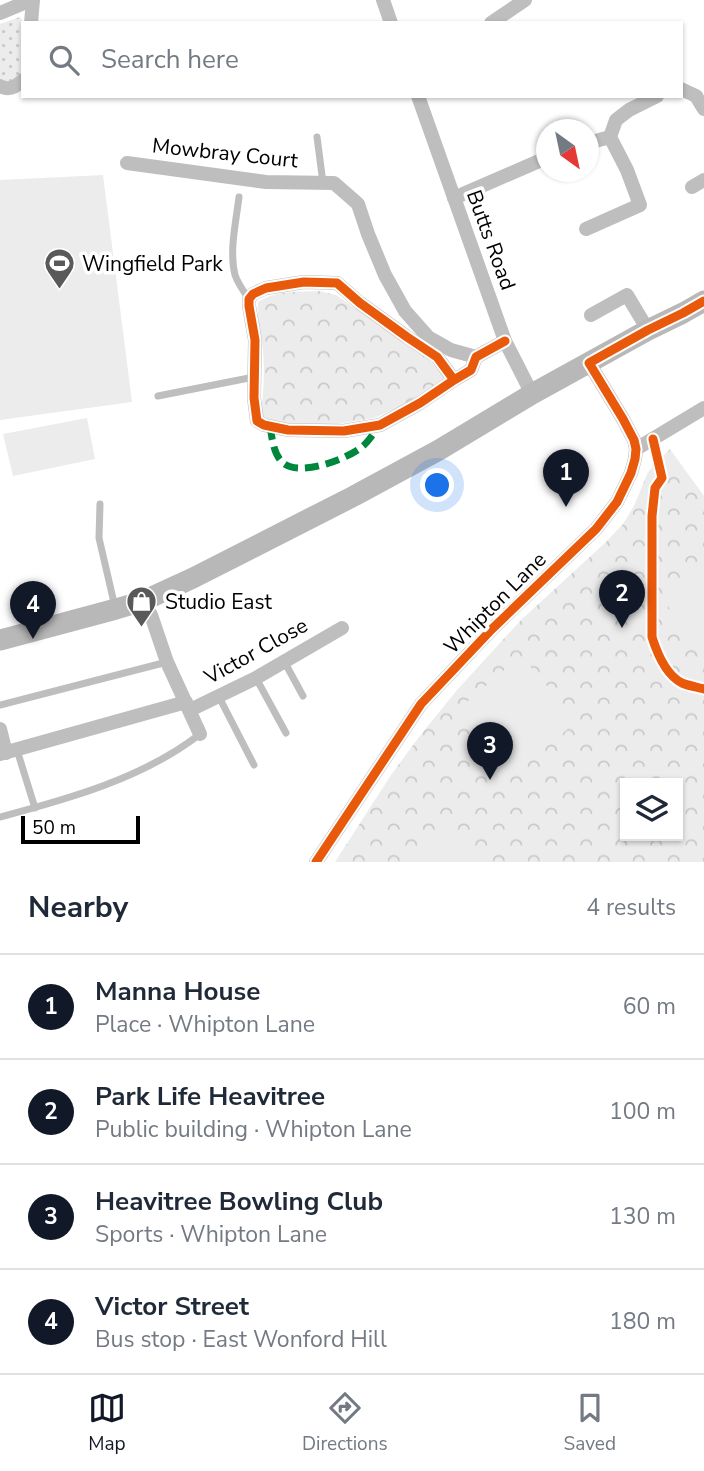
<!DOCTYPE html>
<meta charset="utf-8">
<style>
body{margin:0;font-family:"Nunito Sans",sans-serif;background:#f2f2f3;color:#1f2937}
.controls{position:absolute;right:21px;bottom:21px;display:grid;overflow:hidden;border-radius:0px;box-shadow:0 2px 5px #0004}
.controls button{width:63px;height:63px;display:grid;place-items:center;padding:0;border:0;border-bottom:2px solid #e0e1e3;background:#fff;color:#1f2937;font:35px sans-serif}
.compass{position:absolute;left:536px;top:119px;width:63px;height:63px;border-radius:50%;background:#fff;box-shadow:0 2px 5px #0004;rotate:147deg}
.scale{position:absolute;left:21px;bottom:18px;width:119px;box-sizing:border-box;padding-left:7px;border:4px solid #000;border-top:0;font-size:19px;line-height:24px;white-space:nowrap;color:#000;-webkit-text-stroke:5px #fff;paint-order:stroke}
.you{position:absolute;left:438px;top:486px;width:24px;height:24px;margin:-18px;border:5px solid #fff;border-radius:50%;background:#1a73e8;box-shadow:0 0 0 10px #1a73e833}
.badge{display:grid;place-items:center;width:46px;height:46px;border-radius:50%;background:#111827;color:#fff;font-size:23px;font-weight:700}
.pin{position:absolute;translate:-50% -58px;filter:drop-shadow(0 2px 4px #0008)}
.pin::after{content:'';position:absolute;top:37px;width:24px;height:21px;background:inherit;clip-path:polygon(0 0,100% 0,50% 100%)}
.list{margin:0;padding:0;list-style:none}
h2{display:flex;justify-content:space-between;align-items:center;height:91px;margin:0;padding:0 28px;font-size:30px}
h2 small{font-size:23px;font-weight:400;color:#747a83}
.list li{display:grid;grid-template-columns:46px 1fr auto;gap:21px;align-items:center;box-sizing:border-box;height:105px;padding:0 28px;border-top:2px solid #e0e1e3}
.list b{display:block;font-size:26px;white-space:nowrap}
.list p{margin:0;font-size:23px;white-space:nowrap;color:#747a83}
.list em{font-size:23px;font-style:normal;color:#747a83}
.icon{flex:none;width:38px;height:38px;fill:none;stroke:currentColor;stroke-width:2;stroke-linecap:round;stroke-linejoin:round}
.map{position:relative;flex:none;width:704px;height:862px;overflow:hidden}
.search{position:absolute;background:#fff;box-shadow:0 2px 5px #0004;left:21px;right:21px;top:21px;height:77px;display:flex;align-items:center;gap:18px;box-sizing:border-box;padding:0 24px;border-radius:0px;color:#747a83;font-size:26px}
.sheet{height:511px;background:#fff}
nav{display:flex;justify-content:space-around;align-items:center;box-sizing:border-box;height:98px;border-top:2px solid #e0e1e3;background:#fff;font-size:19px;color:#747a83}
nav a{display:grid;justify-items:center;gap:4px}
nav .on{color:#111827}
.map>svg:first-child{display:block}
.grass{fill:url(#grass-dots)}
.forest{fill:url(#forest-crowns);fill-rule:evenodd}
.pitch{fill:#ececec}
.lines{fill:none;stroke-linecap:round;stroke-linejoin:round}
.service{stroke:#bebebe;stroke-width:7}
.minor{stroke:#bebebe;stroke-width:14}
.secondary{stroke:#b8b8b8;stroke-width:21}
.quiet{stroke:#00873e;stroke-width:7;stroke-dasharray:14 7;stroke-linecap:butt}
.cycleway-casing{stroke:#fff;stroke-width:13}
.cycleway{stroke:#e8590c;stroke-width:9}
.labels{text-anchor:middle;stroke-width:7;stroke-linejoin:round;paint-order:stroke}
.street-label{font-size:21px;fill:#000;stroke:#fff}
.poi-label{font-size:21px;fill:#000;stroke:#fff;text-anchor:start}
</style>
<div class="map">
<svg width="704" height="862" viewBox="0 0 704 862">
<defs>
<pattern id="grass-dots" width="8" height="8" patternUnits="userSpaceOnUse" patternTransform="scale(1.75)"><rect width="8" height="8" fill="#ececec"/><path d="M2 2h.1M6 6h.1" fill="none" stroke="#c9c9c9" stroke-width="1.8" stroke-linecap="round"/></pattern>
<pattern id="forest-crowns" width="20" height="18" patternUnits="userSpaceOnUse" patternTransform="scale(1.75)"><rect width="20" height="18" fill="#ececec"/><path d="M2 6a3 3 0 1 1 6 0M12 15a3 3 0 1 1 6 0" fill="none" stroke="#c9c9c9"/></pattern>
</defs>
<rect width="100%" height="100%" fill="#fff"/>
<polygon class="grass" points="20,17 24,23 23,23 23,72 17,82 0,81 0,24"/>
<g class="forest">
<path d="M 319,291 L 336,295 L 425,355 L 446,380 L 420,398 L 374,418 L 332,425 L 293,427 L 261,417 C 263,395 265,374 263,351 C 262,335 256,319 258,302 C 278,290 296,292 319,291 Z"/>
<path d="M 670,449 L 704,496 L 704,862 L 335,862 L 391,775 L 419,737 L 457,690 L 521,620 L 606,542 L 623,524 L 634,506 L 648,472 ZM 625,783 L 678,783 L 678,836 L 625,836 Z"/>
</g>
<g class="pitch">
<polygon points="103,175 132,402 0,420 0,180"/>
<polygon points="87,418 95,459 13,476 3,434"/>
<polygon points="704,569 704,660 662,597"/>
<polygon points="521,656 577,721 510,778 454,713"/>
<polygon points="449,830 476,862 412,862"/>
</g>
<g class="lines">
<g class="service">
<polyline points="317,137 323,183"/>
<path d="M 239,197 C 236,222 229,251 235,275 C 238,284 244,292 249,299"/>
<polyline points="158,396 254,377"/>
<polyline points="100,504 99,538 115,607"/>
<polyline points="284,661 303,696"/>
<polyline points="256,678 286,733"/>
<polyline points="219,697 254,765"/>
<polyline points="0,705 167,662"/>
<polyline points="17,750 35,808"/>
<path d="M 0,817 C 68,799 144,778 200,734"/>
</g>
<g class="minor">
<polyline points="383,0 391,23"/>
<polyline points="0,13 31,0"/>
<polyline points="31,23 33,0"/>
<polyline points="491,23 525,0"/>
<path d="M 0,86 C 9,91 16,87 23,80"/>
<polyline points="681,89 696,96 704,109"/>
<polyline points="418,96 505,341 532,394"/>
<polyline points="588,143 610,137 616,120 629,110 657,96"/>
<polyline points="127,163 266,182 334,183 358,204 368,234 385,275 405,311 428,337 451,350 476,357"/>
<polyline points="692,187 704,180"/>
<polyline points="454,198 546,158"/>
<polyline points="586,229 640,205 627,170 610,137"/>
<polyline points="591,315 627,295 648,330"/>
<polyline points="454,380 437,357 407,337 360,303 337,283 304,282 266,288 253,294 249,299 249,306 255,340 254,398 257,421 264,425 288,430 344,431 380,425 420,403 454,380 471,370 476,357 505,341"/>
<polyline points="636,449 704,408"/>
<polyline points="143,601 151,615 167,662 200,734"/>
<polyline points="190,710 256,678 342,628"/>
<polyline points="0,729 6,753"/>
<polyline points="0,754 186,702"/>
<polyline points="316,862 421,704 492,629 596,529 617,502 631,473 635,459 636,449 634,440 623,419 589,363"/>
</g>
<polyline class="secondary" points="0,640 116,609 143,601 193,578 354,496 439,450 532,394 648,330 683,313 704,301"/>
<path class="quiet" d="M 270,426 C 272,437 273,453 282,462 C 298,478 348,459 363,446 C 369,441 375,431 380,425"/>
<defs>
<g id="cycleway">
<polyline points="454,380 437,357 407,337 360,303 337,283 304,282 266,288 253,294 249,299 249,306 255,340 254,398 257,421 264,425 288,430 344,431 380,425 420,403 454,380 471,370 476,357 505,341"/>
<path d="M 653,439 L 662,478 L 655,488 L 652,516 L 652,637 C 657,653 666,675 682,683 C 689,686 697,687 704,689"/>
<polyline points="316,862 421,704 492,629 596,529 617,502 631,473 635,459 636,449 634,440 623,419 589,363 648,330 683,313 704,301"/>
</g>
</defs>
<use href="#cycleway" class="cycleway-casing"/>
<use href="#cycleway" class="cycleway"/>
</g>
<defs>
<symbol id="stadium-pin" viewBox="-11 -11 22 30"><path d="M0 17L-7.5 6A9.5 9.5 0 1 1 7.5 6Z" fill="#595959" stroke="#fff"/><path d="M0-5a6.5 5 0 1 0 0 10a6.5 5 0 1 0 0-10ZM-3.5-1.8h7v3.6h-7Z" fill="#fff"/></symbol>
<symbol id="shop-pin" viewBox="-11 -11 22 30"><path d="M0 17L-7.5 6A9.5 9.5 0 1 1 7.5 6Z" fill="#595959" stroke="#fff"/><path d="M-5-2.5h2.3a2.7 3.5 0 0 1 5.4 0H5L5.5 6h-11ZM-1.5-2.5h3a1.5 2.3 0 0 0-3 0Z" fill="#fff"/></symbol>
</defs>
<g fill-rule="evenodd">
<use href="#stadium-pin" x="42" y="246" width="35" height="47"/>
<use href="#shop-pin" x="124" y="584" width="35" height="47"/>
</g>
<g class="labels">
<g class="street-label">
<text transform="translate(225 153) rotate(6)" y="7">Mowbray Court</text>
<text transform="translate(491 240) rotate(70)" y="7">Butts Road</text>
<text transform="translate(495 603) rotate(-45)" y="7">Whipton Lane</text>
<text transform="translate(256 651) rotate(-29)" y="7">Victor Close</text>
</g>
<g class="poi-label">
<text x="82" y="271">Wingfield Park</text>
<text x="165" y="609">Studio East</text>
</g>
</g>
</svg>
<div class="controls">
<button><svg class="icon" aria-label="layers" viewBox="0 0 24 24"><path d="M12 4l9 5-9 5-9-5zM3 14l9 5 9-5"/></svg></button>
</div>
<svg class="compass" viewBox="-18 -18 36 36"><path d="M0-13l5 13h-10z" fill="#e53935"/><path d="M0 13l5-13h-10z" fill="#747a83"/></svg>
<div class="scale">50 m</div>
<div class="you"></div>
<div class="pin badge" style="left:566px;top:507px">1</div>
<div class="pin badge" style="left:622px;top:628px">2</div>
<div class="pin badge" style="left:490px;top:780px">3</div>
<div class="pin badge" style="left:33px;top:639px">4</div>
<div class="search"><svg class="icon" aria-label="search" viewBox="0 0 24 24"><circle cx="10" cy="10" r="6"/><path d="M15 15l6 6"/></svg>Search here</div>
</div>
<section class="sheet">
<h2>Nearby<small>4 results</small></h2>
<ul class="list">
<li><span class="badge">1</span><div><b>Manna House</b><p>Place · Whipton Lane</p></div><em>60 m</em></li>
<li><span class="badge">2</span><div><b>Park Life Heavitree</b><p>Public building · Whipton Lane</p></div><em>100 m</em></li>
<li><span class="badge">3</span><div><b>Heavitree Bowling Club</b><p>Sports · Whipton Lane</p></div><em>130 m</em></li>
<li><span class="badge">4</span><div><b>Victor Street</b><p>Bus stop · East Wonford Hill</p></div><em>180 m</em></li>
</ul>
</section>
<nav>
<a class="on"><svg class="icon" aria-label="map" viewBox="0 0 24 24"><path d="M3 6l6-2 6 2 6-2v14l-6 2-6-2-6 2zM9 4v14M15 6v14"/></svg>Map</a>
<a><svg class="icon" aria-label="directions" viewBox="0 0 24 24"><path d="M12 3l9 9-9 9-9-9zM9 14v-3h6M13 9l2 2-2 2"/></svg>Directions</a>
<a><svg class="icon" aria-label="saved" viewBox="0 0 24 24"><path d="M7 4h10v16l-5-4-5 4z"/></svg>Saved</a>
</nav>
